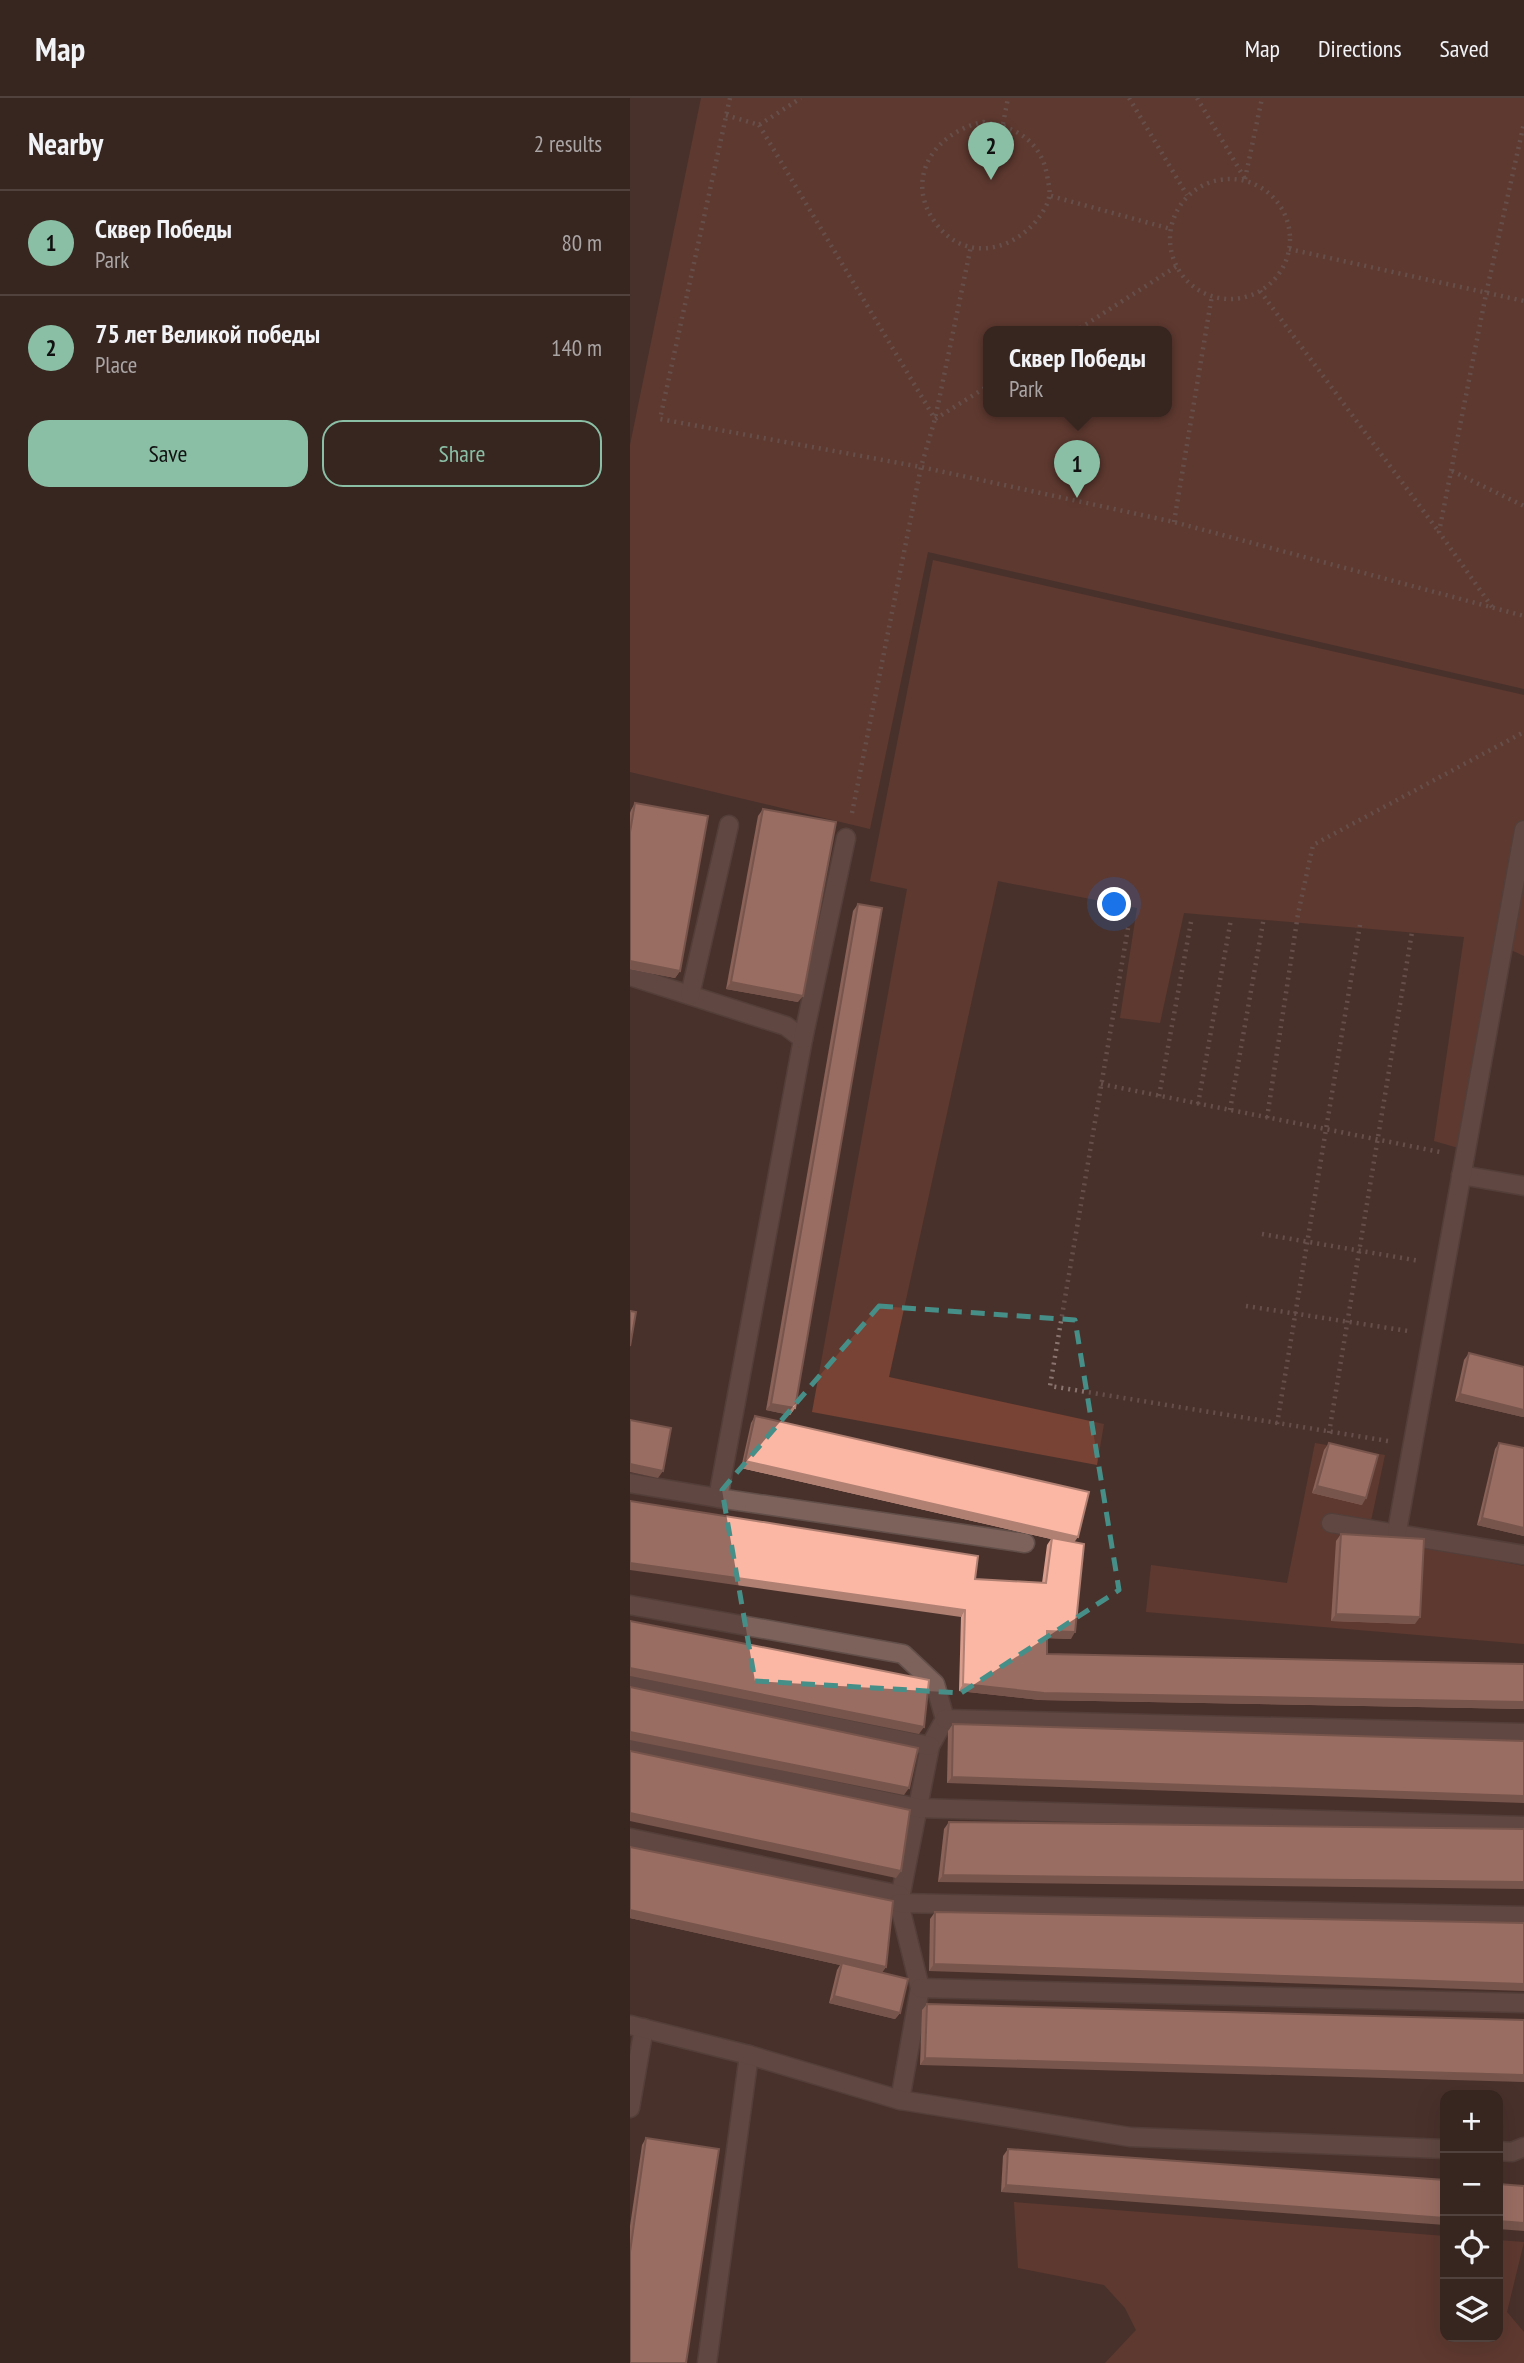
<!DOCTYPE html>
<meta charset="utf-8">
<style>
body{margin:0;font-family:"PT Sans Narrow",sans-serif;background:#3e2d29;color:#f1f3f6}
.controls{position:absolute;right:21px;bottom:21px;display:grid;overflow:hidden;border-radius:14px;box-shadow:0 7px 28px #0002}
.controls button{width:63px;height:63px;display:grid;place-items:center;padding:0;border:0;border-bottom:2px solid #51423e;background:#372520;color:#f1f3f6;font:35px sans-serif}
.you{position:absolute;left:485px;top:807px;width:24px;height:24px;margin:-18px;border:5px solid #fff;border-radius:50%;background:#1a73e8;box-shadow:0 0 0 10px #1a73e833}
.badge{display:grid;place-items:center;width:46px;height:46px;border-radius:50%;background:#8abfa5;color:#111;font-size:23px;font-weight:700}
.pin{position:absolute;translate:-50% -58px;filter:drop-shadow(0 2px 4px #0008)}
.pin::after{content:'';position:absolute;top:37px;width:24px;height:21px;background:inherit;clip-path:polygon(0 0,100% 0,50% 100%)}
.popup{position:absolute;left:353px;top:228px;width:189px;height:91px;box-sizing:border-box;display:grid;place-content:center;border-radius:14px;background:#372520;filter:drop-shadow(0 2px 5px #0005);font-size:23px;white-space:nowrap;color:#aaa5a5}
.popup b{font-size:26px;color:#f1f3f6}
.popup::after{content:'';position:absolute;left:50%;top:100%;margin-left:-14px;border:14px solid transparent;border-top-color:#372520}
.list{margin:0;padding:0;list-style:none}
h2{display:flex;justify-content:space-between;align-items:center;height:91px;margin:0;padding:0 28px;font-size:30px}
h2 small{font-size:23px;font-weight:400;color:#aaa5a5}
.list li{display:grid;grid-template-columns:46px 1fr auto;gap:21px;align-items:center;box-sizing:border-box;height:105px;padding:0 28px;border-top:2px solid #51423e}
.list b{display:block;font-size:26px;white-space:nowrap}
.list p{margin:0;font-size:23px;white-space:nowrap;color:#aaa5a5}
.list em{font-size:23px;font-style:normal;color:#aaa5a5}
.actions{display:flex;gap:14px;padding:21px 28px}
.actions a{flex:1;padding:16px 0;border:2px solid #8abfa5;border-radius:21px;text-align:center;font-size:24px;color:#8abfa5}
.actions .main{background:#8abfa5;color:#111}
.icon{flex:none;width:38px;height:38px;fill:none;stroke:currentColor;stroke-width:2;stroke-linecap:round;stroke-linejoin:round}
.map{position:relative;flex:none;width:894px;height:2265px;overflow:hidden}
header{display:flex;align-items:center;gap:42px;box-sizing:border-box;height:98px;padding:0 35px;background:#372520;border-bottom:2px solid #51423e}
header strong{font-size:33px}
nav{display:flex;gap:38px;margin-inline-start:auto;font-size:24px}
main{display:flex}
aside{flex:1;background:#372520}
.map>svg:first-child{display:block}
.green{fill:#784335;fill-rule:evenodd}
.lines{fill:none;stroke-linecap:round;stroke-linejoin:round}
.lane-casing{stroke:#634f4a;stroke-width:21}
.street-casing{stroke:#634f4a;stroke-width:21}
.path{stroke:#89746f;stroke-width:4.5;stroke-dasharray:2 5;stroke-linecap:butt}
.lane{stroke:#7c625b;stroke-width:18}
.street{stroke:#7c625b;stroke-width:18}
.wall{fill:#d99d8d}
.shaded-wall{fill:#b08073}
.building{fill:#fcb7a4;stroke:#b08073;stroke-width:2}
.marked{fill:none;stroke:#468f88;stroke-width:5;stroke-dasharray:14 9;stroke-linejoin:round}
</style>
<header>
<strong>Map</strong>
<nav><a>Map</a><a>Directions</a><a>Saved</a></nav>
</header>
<main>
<aside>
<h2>Nearby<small>2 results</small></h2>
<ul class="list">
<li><span class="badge">1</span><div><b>Сквер Победы</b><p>Park</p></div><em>80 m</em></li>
<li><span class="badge">2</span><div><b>75 лет Великой победы</b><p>Place</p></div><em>140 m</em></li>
</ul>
<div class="actions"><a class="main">Save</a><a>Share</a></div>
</aside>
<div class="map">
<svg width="894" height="2265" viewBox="0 0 894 2265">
<rect width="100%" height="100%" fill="#49312b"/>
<g class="green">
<path d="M 71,0 L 894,0 L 894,591 L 298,454 L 240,731 L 0,674 L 0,347 ZM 358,234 L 536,234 L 536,314 L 358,314 Z"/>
<polygon points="303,462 894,597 894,858 866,845 832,1051 804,1043 834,839 554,815 530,925 490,920 507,810 368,783 259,1279 474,1326 467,1367 182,1314 277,791 240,783"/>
<polygon points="685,1345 755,1357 738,1437 894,1468 894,1546 516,1514 521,1467 657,1485"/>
<polygon points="384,2104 815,2138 815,2239 868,2239 868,2142 894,2144 877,2214 894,2234 894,2265 475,2265 506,2232 495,2210 474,2187 388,2170"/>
</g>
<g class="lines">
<defs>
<g id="lane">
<polyline points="0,878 156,928 173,941 88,1400 395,1445"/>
<polyline points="60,897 99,727"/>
<polyline points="173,941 216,740"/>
<polyline points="831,1077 894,1088"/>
<polyline points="0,1385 88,1400"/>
<polyline points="701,1425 894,1457"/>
<polyline points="767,1433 894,732"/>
<polyline points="0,1507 273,1556 305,1586 315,1621 300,1648 269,1805 290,1890 270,2002"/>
<polyline points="0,1587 300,1648"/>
<polyline points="315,1621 894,1635"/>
<polyline points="0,1650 288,1710 894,1728"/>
<polyline points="0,1740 270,1797"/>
<polyline points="269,1805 894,1818"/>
<polyline points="290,1890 894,1905"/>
<polyline points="0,2010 14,1930"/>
<polyline points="77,2265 119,1957"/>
</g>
<g id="street">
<polyline points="0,1927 119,1957 270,2002 500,2039 815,2051"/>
<polyline points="868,2053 882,2054 894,2049"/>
</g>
</defs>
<use href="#lane" class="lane-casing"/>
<use href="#street" class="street-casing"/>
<g class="path">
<polyline points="100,0 30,321 291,369 544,424 894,518"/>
<polyline points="499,0 557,97"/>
<polyline points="567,0 615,81"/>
<polyline points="96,17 129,27 171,0"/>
<path d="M 353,24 C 385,28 411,43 417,77 C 419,89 422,96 416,108 C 395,149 340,169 307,127 C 272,82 304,34 353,24 Z"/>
<polyline points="373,26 378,0"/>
<polyline points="129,27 305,321 358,288"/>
<polyline points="615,81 632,0"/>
<circle cx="600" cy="141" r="60"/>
<polyline points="421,98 541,131"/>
<polyline points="659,151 894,203"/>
<polyline points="630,193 809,434"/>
<polyline points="444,234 547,168"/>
<polyline points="822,373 894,408"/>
<polyline points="544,424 582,197"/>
<polyline points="862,509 809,434 856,196 894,25"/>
<polyline points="222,715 291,369 305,321 341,148"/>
<polyline points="498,830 420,1288 758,1343"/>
<polyline points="471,986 810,1054"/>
<polyline points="529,998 561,824"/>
<polyline points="568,1006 601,821"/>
<polyline points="600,1012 634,819"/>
<polyline points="637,1020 668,816 683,747 894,634"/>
<polyline points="632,1136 790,1163"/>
<polyline points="616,1208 778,1233"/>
<polyline points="647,1326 730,827"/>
<polyline points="699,1335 782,834"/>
</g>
<use href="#lane" class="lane"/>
<use href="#street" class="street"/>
</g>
<g class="wall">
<polygon points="5,705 50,873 45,880 0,871 0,715 1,712"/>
<polygon points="133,711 168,904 96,891 128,718"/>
<polygon points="228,806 165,1310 160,1317 136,1312 223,813"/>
<polygon points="839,1255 894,1269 893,1319 825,1303 834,1262"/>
<polygon points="125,1318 445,1444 441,1541 417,1540 417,1556 894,1566 894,1611 410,1602 329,1593 331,1519 345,1481 412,1485 417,1447 421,1441 111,1370 121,1325"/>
<polygon points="699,1345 732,1407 682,1395 694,1352"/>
<polygon points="869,1345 894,1438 847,1427 865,1351"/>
<polygon points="711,1436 785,1526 701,1523 706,1443"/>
<polygon points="323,1626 894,1643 317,1685 318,1633"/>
<polygon points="319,1724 894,1731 308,1784 314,1731"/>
<polygon points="0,1749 256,1869 252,1874 270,1915 265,1921 199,1905 207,1872 210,1867 0,1820"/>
<polygon points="305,1814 894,1825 299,1873 300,1821"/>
<polygon points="297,1906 894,1922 290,1967 292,1912"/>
<polygon points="16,2040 0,2265 0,2128 12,2047"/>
<polygon points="378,2051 815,2082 371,2094 373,2058"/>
</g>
<g class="shaded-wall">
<polygon points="0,863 50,873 45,880 0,871"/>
<polygon points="101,884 173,898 168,904 96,891"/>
<polygon points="830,1296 894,1312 894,1319 893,1319 825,1303"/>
<polygon points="141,1306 165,1310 160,1317 136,1312"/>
<polygon points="115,1363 448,1439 443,1446 111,1370"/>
<polygon points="0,1366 33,1373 28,1380 0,1374"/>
<polygon points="687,1388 736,1400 732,1407 682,1395"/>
<polygon points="852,1420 894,1430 894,1438 847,1427"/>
<polygon points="0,1465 335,1512 331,1519 0,1472"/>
<polygon points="706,1516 790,1519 785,1526 701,1523"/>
<polygon points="417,1533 445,1534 441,1541 412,1540"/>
<polygon points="0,1570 294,1629 289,1636 0,1578"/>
<polygon points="333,1586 894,1604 894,1611 410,1602 329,1593"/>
<polygon points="0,1634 279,1690 274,1697 0,1642"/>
<polygon points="322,1679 894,1698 894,1705 317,1685"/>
<polygon points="0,1715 271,1773 266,1780 0,1723"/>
<polygon points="313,1777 894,1784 894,1791 308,1784"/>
<polygon points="0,1812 256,1869 251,1876 212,1865 210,1867 0,1820"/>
<polygon points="304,1866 894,1886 894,1893 299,1873"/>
<polygon points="204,1898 270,1915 265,1921 199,1905"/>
<polygon points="295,1960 894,1977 894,1984 290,1967"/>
<polygon points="376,2087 815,2120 815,2127 371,2094"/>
<polygon points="868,2123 894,2125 894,2133 868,2131"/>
</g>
<g class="building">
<polygon points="5,705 78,718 50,873 0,863 0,734"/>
<polygon points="133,711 206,724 173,898 101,884"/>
<polygon points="228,806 252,810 165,1310 141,1306"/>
<polygon points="0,1213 6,1214 0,1248"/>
<polygon points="839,1255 894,1269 894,1312 830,1296"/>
<polygon points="125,1318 459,1394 448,1439 115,1363"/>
<polygon points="0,1322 41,1330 33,1373 0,1366"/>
<polygon points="699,1345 748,1357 736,1400 687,1388"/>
<polygon points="869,1345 894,1350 894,1430 852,1420"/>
<polygon points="0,1403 348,1458 345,1481 416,1485 422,1440 454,1446 445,1534 417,1533 417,1556 894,1566 894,1604 414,1595 333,1586 335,1512 0,1465"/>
<polygon points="711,1436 794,1441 790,1519 706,1516"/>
<polygon points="0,1523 299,1582 294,1629 0,1570"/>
<polygon points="0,1589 288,1650 279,1690 0,1634"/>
<polygon points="323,1626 894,1643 894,1698 322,1679"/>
<polygon points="0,1653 280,1712 271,1773 0,1715"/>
<polygon points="319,1724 894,1731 894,1784 313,1777"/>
<polygon points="0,1749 263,1803 256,1869 0,1812"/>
<polygon points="305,1814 894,1825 894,1886 304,1866"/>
<polygon points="212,1865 278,1881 270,1915 204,1898"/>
<polygon points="297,1906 894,1922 894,1977 295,1960"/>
<polygon points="16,2040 89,2051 56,2265 0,2265 0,2154"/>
<polygon points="378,2051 815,2082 815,2120 376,2087"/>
<polygon points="868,2086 894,2088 894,2125 868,2123"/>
</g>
<path d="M0 0H894V2265H0ZM 249,1208 L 445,1222 L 489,1492 L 331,1595 L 125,1583 L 92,1392 Z" fill="#49312b" fill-opacity=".55" fill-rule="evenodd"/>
<path class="marked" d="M 249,1208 L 445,1222 L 489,1492 L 331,1595 L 125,1583 L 92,1392 Z"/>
</svg>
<div class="controls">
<button>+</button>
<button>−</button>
<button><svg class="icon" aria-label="locate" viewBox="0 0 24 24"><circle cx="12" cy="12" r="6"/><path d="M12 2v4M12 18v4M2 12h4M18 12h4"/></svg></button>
<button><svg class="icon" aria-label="layers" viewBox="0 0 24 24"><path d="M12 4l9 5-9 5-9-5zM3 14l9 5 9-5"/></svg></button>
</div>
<div class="you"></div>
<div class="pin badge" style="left:447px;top:400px">1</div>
<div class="popup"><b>Сквер Победы</b>Park</div>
<div class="pin badge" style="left:361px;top:82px">2</div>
</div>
</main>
